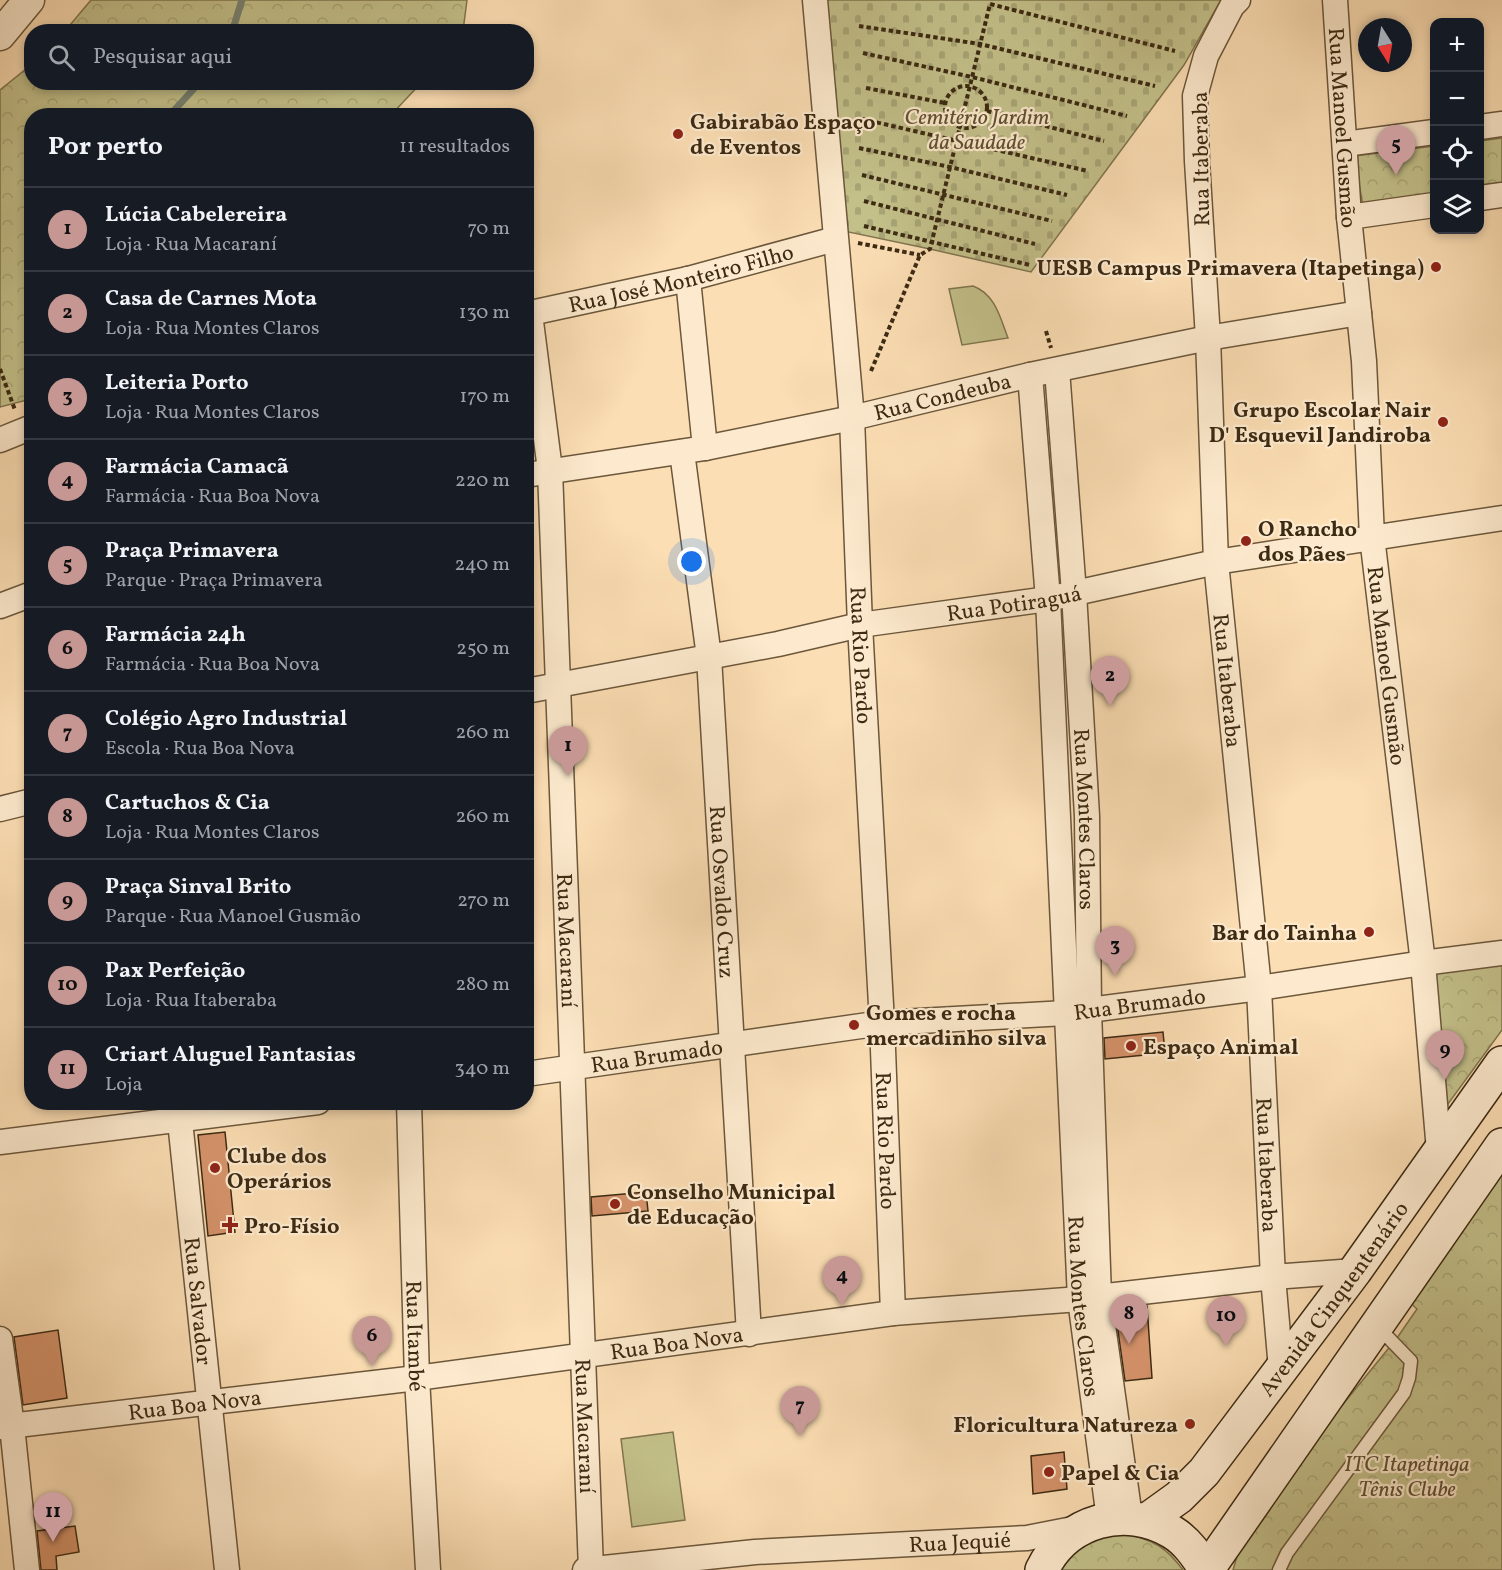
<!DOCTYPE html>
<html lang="pt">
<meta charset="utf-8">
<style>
body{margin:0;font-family:Vollkorn,serif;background:#242831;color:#f1f3f6}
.controls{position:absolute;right:18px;top:18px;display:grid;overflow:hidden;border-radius:12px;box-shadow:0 3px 9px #0003}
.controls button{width:54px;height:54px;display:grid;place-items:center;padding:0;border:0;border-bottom:2px solid #363941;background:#171b24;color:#f1f3f6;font:30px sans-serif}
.compass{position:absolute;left:1358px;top:18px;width:54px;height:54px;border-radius:50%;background:#171b24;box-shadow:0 3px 9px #0003;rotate:169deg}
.you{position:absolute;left:692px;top:562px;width:21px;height:21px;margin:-15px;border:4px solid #fff;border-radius:50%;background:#1a73e8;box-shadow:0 0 0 9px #1a73e833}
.badge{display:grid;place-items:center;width:39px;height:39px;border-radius:50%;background:#c59692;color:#111;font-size:20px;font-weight:700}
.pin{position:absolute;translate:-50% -50px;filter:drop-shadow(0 2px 3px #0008)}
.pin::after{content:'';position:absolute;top:32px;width:21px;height:18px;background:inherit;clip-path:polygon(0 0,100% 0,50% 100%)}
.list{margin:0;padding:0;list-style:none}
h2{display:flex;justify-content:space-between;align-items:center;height:78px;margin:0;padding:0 24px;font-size:26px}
h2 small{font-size:20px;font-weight:400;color:#9ea1a6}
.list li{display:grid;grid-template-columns:39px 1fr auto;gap:18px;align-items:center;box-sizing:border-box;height:84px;padding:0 24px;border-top:2px solid #363941}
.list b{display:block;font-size:22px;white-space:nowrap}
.list p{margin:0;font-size:20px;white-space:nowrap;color:#9ea1a6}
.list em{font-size:20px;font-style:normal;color:#9ea1a6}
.icon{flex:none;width:33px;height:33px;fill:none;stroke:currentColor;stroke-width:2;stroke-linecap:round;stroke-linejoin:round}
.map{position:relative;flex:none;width:1502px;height:1570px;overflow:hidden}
.search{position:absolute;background:#171b24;box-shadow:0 3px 9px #0003;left:24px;top:24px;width:510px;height:66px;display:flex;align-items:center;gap:15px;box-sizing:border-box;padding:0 21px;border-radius:24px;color:#9ea1a6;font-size:22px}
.panel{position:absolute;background:#171b24;box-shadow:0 3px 9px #0003;left:24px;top:108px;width:510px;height:1002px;border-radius:24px}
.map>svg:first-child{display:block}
.green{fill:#c3c08a;stroke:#80754e;stroke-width:1.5}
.forest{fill:url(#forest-crowns);stroke:#80754e;stroke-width:1.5}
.cemetery{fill:url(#cemetery-stones);stroke:#80754e;stroke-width:1.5}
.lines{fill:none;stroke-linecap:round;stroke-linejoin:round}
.stream{stroke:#778271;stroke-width:7}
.building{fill:#d5926a;stroke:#3c2a13;stroke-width:1.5}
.service-casing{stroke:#6c573b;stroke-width:15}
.minor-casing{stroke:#6c573b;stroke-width:27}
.tertiary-casing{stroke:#6c573b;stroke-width:33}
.secondary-casing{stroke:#3c2a13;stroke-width:36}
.path{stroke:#3c2a13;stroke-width:4;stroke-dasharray:4.5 3;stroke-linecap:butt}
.service{stroke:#fdeace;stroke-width:12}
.minor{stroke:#fdeace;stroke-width:24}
.tertiary{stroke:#fdeace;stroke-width:30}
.secondary{stroke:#fdeace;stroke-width:33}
.poi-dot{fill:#8f2418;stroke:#fdeace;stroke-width:2}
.labels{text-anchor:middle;stroke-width:4.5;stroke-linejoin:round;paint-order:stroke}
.park-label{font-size:22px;font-style:italic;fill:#5e5031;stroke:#fdeace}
.poi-label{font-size:22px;font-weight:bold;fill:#3c2a13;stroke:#fdeace;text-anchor:start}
.street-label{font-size:22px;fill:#3c2a13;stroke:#fdeace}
</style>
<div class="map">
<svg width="1502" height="1570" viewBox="0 0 1502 1570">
<defs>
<pattern id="forest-crowns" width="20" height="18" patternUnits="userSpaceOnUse" patternTransform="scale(1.5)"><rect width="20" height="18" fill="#c3c08a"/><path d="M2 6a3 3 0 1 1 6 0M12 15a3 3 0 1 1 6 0" fill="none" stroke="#a8a576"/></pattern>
<pattern id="cemetery-stones" width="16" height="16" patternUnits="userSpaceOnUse" patternTransform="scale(1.5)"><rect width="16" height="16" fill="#c3c08a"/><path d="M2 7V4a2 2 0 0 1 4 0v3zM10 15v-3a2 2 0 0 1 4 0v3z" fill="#a8a576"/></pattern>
</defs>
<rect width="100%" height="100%" fill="#fcdeb4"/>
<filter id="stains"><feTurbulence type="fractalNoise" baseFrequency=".00333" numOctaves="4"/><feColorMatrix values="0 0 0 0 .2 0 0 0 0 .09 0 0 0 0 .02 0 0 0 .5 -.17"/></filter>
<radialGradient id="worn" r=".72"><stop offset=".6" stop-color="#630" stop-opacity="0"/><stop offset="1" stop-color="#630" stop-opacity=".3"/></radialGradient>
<g class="green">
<path d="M 973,286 C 995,294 1000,317 1008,338 L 962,345 L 949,289 Z"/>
<polygon points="673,1432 685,1520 632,1527 621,1439"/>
</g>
<g class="forest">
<polygon points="91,0 467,0 463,31 65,31"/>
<polygon points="31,65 32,82 421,83 391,115 32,116 31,399 0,407 0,90"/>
<polygon points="1502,138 1502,183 1480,187 1480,141"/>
<polygon points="1434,146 1434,194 1363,206 1354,156"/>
<polygon points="1502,959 1502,1030 1429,1130 1416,971"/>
<polygon points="1502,1136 1502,1570 1233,1570 1247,1522 1397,1338 1417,1309 1393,1287"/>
<path d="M 1127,1534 C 1155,1541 1166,1547 1183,1570 L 1055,1570 L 1067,1552 L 1095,1538 Z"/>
</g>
<polygon class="cemetery" points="813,0 1221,0 1184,65 1031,272 930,249 834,229"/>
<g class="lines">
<g class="stream">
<polyline points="232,32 242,0"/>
<polyline points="169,116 200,82"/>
</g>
</g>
<g class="building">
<polygon points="1163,1032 1165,1053 1105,1059 1104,1038"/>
<polygon points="225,1132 235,1232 208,1236 198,1135"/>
<polygon points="646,1192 648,1211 592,1216 591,1197"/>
<polygon points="1147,1306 1152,1378 1125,1381 1115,1309"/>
<polygon points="58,1330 67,1398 23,1405 14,1337"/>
<polygon points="1064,1452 1067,1489 1033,1494 1031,1456"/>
<polygon points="75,1526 79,1552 56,1556 57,1570 41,1570 37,1531"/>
</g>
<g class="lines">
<defs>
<polyline id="service" points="1279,1570 1287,1553 1404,1393 1409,1378 1411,1361 1377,1326"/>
<g id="minor">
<path id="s1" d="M 815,0 L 852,418 L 860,625 L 882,1023 L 893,1313"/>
<path id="s2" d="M 1238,0 L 1232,6 L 1206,56 L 1195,96 L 1197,161 L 1208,338 L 1216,562 L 1259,988 L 1273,1277 L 1281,1369"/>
<path id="s3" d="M 1335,0 L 1349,217 L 1364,361 L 1372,537 L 1423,963 L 1439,1151"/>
<polyline points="1480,127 1502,124"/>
<polyline points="1345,144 1434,132"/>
<polyline points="1480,198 1502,195"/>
<polyline points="1349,217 1434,205"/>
<polyline points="688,279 705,448"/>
<path id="s4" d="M 526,314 L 688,279 L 835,239"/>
<path id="s5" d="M 530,314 L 550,470 L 591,1570"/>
<path id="s6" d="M 1057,370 L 1074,593 L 1087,816 L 1089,1010 L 1099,1297 L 1130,1517"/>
<path id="s7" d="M 1030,375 L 1048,599 L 1080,1299 L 1109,1519"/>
<polyline points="0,440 32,427"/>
<path id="s8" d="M 682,452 L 709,657 L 749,1334"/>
<path id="s9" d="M 526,475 L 705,448 L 852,418 L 1030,375 L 1208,338 L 1359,313"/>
<polyline points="0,606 32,594"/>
<path id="s10" d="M 526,691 L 778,644 L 860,625 L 1048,599 L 1216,562 L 1502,518"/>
<polyline points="0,809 32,801"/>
<path id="s11" d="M 526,1074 L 882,1023 L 1066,1013 L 1259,988 L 1423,963 L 1502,953"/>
<path id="s12" d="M 178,1102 L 227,1570"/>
<path id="s13" d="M 409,1102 L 417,1378 L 428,1570"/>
<polyline points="0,1142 318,1102"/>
<polyline points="0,1339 12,1426 27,1570"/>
<path id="s14" d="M 0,1427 L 417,1378 L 893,1313 L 1080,1299 L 1273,1277 L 1355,1271"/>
<path id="s15" d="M 585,1570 L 755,1552 L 1027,1538 L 1078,1528"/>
</g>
<polyline id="tertiary" points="0,35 29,0"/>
<g id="secondary">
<path id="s16" d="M 1147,1520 L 1179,1497 L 1204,1472 L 1355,1271 L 1502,1063"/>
<path d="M 1042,1570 C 1066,1520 1126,1504 1172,1532 C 1187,1541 1197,1556 1206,1570"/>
<polyline points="1207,1570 1502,1145"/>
</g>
</defs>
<use href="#service" class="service-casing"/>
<use href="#minor" class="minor-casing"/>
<use href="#tertiary" class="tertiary-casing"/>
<use href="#secondary" class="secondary-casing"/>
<g class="path">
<polyline points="859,26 980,44 1155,86"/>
<polyline points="863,53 972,77 1127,116"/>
<circle cx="966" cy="107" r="21"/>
<polyline points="866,88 945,103"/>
<polyline points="987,111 1104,141"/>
<polyline points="862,119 1088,171"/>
<polyline points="859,148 950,167 1067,195"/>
<polyline points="862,175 1052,221"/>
<polyline points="864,201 1035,244"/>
<polyline points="864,226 1030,265"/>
<polyline points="858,243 920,255"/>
<polyline points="1046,331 1051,348"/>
<polyline points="0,369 15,410"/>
<polyline points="871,371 920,255 930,249 990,4 1175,51"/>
</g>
<use href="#service" class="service"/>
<use href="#minor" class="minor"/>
<use href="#tertiary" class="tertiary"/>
<use href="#secondary" class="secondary"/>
</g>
<g class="poi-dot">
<circle cx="678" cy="134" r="6"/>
<circle cx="1436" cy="267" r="6"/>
<circle cx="1443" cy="422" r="6"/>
<circle cx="1246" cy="541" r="6"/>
<circle cx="1369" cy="932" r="6"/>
<circle cx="854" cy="1025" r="6"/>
<circle cx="1131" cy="1046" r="6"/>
<circle cx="215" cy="1168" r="6"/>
<circle cx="615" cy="1204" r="6"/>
<path d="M227 1216h6v6h6v6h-6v6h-6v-6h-6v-6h6z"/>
<circle cx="1190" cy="1424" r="6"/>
<circle cx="1049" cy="1472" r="6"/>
</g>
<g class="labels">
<g class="park-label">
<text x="977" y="124">Cemitério Jardim<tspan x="977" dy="25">da Saudade</tspan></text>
<text x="1407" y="1471">ITC Itapetinga<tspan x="1407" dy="25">Tênis Clube</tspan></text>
</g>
<g class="poi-label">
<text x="690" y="129">Gabirabão Espaço<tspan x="690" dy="25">de Eventos</tspan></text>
<text x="1424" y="275" text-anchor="end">UESB Campus Primavera (Itapetinga)</text>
<text x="1431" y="417" text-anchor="end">Grupo Escolar Nair<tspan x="1431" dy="25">D' Esquevil Jandiroba</tspan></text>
<text x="1258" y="536">O Rancho<tspan x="1258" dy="25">dos Pães</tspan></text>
<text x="1357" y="940" text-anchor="end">Bar do Tainha</text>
<text x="866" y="1020">Gomes e rocha<tspan x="866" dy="25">mercadinho silva</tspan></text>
<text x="1143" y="1054">Espaço Animal</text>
<text x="227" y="1163">Clube dos<tspan x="227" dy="25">Operários</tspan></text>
<text x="627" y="1199">Conselho Municipal<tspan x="627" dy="25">de Educação</tspan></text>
<text x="244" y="1233">Pro-Físio</text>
<text x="1178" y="1432" text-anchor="end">Floricultura Natureza</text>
<text x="1061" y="1480">Papel &amp; Cia</text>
</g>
<g class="street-label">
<text dy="8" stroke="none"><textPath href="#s3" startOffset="128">Rua Manoel Gusmão</textPath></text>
<text transform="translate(1200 159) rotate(-91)" y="8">Rua Itaberaba</text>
<text dy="8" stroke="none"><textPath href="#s4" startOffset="159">Rua José Monteiro Filho</textPath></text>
<text dy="8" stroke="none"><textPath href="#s9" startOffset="424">Rua Condeuba</textPath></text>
<text dy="8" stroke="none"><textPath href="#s10" startOffset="496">Rua Potiraguá</textPath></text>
<text dy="8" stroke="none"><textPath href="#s1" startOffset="657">Rua Rio Pardo</textPath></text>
<text dy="8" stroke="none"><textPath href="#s3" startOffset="668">Rua Manoel Gusmão</textPath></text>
<text dy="8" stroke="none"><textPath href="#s2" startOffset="692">Rua Itaberaba</textPath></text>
<text dy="8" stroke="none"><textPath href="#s6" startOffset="450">Rua Montes Claros</textPath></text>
<text dy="8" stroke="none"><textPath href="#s8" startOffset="442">Rua Osvaldo Cruz</textPath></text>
<text dy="8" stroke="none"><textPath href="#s5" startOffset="628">Rua Macaraní</textPath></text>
<text dy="8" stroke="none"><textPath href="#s11" startOffset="618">Rua Brumado</textPath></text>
<text dy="8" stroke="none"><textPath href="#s11" startOffset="132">Rua Brumado</textPath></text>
<text dy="8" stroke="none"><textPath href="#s1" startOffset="1143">Rua Rio Pardo</textPath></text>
<text dy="8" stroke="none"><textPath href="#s2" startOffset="1178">Rua Itaberaba</textPath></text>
<text dy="8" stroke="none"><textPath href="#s16" startOffset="291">Avenida Cinquentenário</textPath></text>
<text dy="8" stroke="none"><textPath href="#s12" startOffset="200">Rua Salvador</textPath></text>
<text dy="8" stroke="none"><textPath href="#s7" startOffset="933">Rua Montes Claros</textPath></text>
<text dy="8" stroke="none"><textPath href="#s13" startOffset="234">Rua Itambé</textPath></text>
<text dy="8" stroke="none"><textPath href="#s14" startOffset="682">Rua Boa Nova</textPath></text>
<text dy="8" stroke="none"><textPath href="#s14" startOffset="196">Rua Boa Nova</textPath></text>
<text dy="8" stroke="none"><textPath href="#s5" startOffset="1114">Rua Macaraní</textPath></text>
<text dy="8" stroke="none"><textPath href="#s15" startOffset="376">Rua Jequié</textPath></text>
</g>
</g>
<rect width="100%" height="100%" filter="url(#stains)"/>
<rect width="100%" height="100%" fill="url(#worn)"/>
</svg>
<div class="controls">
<button>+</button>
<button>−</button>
<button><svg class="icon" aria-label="locate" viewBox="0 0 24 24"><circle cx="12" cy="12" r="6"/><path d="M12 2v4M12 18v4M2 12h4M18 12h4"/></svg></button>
<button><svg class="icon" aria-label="layers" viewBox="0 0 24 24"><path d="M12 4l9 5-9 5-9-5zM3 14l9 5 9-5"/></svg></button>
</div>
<svg class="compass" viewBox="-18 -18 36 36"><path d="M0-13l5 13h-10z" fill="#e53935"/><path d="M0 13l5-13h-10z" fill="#9ea1a6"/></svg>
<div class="you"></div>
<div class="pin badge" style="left:568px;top:776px">1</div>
<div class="pin badge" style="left:1110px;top:706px">2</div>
<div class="pin badge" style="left:1115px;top:976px">3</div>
<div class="pin badge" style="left:842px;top:1306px">4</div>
<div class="pin badge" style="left:1396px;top:175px">5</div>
<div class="pin badge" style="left:372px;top:1366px">6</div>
<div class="pin badge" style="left:800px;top:1436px">7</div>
<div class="pin badge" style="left:1129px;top:1344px">8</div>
<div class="pin badge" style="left:1445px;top:1080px">9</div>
<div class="pin badge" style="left:1226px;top:1346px">10</div>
<div class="pin badge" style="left:53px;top:1542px">11</div>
<div class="search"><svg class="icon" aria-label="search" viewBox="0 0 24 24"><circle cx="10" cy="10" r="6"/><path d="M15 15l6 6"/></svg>Pesquisar aqui</div>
<section class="panel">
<h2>Por perto<small>11 resultados</small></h2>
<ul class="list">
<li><span class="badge">1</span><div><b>Lúcia Cabelereira</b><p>Loja · Rua Macaraní</p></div><em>70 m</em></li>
<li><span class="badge">2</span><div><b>Casa de Carnes Mota</b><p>Loja · Rua Montes Claros</p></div><em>130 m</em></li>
<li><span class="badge">3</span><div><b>Leiteria Porto</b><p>Loja · Rua Montes Claros</p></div><em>170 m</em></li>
<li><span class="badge">4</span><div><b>Farmácia Camacã</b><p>Farmácia · Rua Boa Nova</p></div><em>220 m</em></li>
<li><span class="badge">5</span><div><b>Praça Primavera</b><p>Parque · Praça Primavera</p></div><em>240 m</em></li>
<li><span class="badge">6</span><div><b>Farmácia 24h</b><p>Farmácia · Rua Boa Nova</p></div><em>250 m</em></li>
<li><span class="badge">7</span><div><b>Colégio Agro Industrial</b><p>Escola · Rua Boa Nova</p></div><em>260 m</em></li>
<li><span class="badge">8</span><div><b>Cartuchos &amp; Cia</b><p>Loja · Rua Montes Claros</p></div><em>260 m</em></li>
<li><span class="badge">9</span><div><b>Praça Sinval Brito</b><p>Parque · Rua Manoel Gusmão</p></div><em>270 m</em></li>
<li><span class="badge">10</span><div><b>Pax Perfeição</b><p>Loja · Rua Itaberaba</p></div><em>280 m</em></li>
<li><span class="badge">11</span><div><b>Criart Aluguel Fantasias</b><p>Loja</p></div><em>340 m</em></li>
</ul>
</section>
</div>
